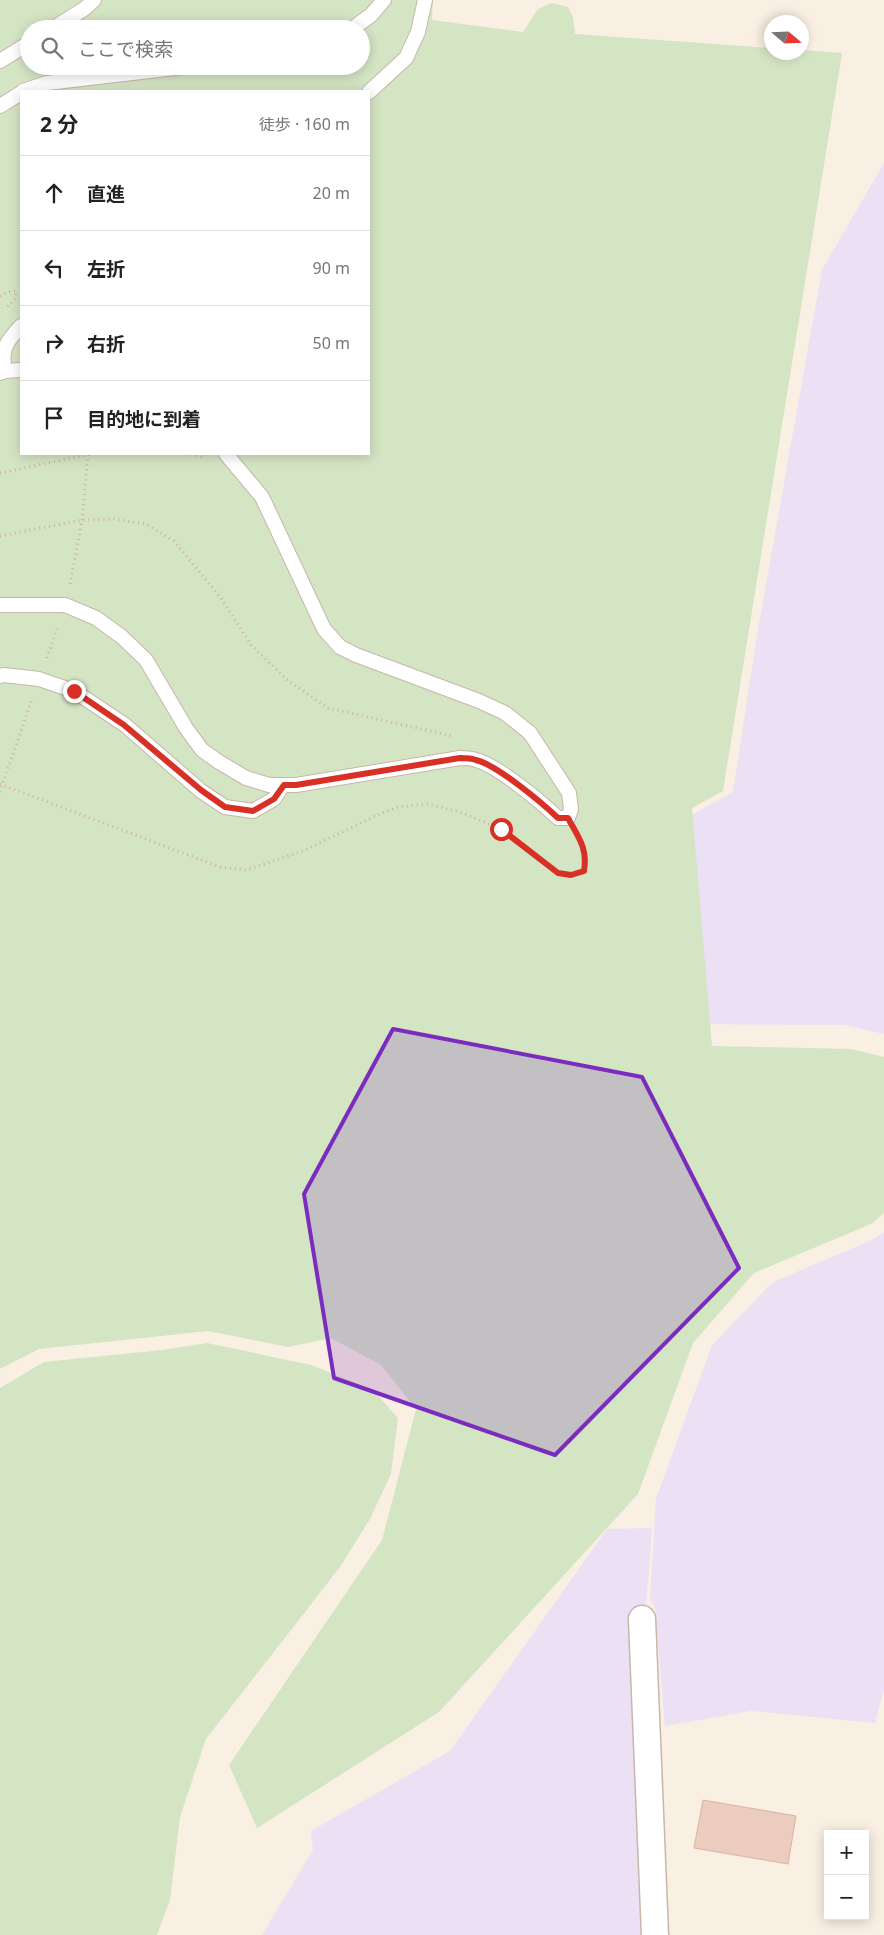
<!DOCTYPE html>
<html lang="ja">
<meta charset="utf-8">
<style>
body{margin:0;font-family:"Noto Sans","Noto Sans JP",sans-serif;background:#f2f2f2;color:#222}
.controls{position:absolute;right:15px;bottom:15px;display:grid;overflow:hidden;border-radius:0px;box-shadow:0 2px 12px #0003}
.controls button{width:45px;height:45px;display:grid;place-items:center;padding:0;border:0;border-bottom:1px solid #e0e0e0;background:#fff;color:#222;font:25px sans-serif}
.compass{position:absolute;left:764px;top:15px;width:45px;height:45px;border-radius:50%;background:#fff;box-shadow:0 2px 12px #0003;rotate:109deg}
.stop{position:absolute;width:15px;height:15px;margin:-11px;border:4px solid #d93025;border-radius:50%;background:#fff}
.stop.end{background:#d93025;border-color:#fff;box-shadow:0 1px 5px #0008}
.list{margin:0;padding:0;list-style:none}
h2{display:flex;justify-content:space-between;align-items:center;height:65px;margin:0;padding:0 20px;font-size:21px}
h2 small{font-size:16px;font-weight:400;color:#767676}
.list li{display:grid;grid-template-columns:32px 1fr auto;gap:15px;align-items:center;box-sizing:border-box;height:75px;padding:0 20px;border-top:1px solid #e0e0e0}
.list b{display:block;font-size:19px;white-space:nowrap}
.list em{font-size:16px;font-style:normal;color:#767676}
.icon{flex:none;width:28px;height:28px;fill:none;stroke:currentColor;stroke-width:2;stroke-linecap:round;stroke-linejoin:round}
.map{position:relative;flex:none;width:884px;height:1935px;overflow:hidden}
.search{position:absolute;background:#fff;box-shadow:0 2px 12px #0003;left:20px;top:20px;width:350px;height:55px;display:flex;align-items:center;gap:12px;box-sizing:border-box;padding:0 18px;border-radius:28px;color:#767676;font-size:19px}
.panel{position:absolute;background:#fff;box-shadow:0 2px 12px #0003;left:20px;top:90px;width:350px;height:365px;border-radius:0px}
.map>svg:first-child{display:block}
.education{fill:#ece0f5}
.green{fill:#d4e5c4;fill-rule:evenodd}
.building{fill:#ebccbe;stroke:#dcb2a0}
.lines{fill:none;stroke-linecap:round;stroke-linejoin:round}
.lane-casing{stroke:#c8b6ab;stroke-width:16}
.street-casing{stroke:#c8b6ab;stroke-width:29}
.path{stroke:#d0b0a2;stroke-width:3;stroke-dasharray:1 4;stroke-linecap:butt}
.lane{stroke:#fff;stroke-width:14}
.street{stroke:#fff;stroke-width:26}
.route{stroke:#d93025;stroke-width:6}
.marked{fill:#7b2cbf;fill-opacity:0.2;stroke:#7b2cbf;stroke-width:4;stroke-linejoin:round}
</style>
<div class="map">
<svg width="884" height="1935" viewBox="0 0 884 1935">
<rect width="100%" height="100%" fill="#f9efe3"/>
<g class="education">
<polygon points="884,163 884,1034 845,1025 672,1024 675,824 733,792 757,635 822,270"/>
<polygon points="884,1232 884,1689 875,1723 751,1711 665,1726 655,1607 650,1600 656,1499 712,1345 773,1282 874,1239"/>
<polygon points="652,1528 646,1607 629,1610 641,1935 262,1935 313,1850 311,1831 450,1751 607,1529"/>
</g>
<g class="green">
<path d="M 0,0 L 433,0 L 432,20 L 523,32 L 538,9 L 552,3 L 568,7 L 573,17 L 575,34 L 771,48 L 772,52 L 802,52 L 802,50 L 842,53 L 723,791 L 692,808 L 712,1046 L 851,1049 L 884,1057 L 884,1213 L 873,1223 L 754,1273 L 693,1343 L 638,1494 L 439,1712 L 257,1828 L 229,1765 L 382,1540 L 416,1409 L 381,1365 L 331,1338 L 288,1347 L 208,1331 L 39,1349 L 0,1369 ZM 29,29 L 361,29 L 361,66 L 29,66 ZM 21,91 L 369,91 L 369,454 L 21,454 Z"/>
<polygon points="207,1343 311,1365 373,1390 398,1418 391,1474 370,1519 340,1567 206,1739 180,1817 170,1900 157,1935 0,1935 0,1388 44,1362 162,1350"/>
</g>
<polygon class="building" points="703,1800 796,1816 788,1864 694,1848"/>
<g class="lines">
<defs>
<g id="lane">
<polyline points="52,29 84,9 94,0"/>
<polyline points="352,29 371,15 384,0"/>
<polyline points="0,61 29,43"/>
<polyline points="23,91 47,83 192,66"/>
<polyline points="369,92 406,58 418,32 425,0"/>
<polyline points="0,106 21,93"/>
<path d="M 5,371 C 0,349 7,341 21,326"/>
<polyline points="0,373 5,371 21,370"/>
<path d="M 0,605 L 65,605 L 96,618 L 122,637 L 146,660 L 186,728 L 202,750 L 219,762 L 246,778 L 269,785 L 296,785 L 460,758 C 465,758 471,758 476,760 C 497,765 541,802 558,818 L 568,818 L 571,809 L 569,793 L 530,733 L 505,713 L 479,701 L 356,655 L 340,647 L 324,629 L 262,497 L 226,454"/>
<polyline points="0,676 4,675 39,679 74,691 125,725 201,791 225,807 253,811 274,799 283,785"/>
</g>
<polyline id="street" points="642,1619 655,1935"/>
</defs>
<use href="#lane" class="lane-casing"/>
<use href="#street" class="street-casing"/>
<g class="path">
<polyline points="0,296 8,292 16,291 16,298 7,307"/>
<polyline points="191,454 205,458"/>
<polyline points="0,473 91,454"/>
<polyline points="0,536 82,520 114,519 146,524 174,541 221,598 251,645 286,679 328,708 452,736"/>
<polyline points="70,584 82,520 88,454"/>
<polyline points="47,658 58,626"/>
<polyline points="0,784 220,867 246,870 303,851 375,816 398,807 428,804 463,813 501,829 558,873 571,875 584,871 586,857 578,836"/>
<polyline points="0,792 32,699"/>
</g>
<use href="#lane" class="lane"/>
<use href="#street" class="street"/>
</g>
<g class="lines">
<path class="route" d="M 74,691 L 124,725 L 201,790 L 225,807 L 253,811 L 274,799 L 284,785 L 296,785 L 460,758 C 465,758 471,758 476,760 C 497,765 541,802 558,818 L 568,818 C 578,837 588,848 584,871 L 571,875 L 558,873 L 501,829"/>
</g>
<path class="marked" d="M 393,1029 L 642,1077 L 739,1268 L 555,1455 L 334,1378 L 304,1194 Z"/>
</svg>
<div class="controls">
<button>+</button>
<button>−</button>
</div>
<svg class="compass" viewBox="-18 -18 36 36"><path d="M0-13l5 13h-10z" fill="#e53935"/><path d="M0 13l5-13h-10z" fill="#767676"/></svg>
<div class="stop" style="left:501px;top:829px"></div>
<div class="stop end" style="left:74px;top:691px"></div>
<div class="search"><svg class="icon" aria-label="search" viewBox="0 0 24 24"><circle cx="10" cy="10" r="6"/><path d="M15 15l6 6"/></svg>ここで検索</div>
<section class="panel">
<h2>2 分<small>徒歩 · 160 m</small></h2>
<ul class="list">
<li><svg class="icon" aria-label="ahead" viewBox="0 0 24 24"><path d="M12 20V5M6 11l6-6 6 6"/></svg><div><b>直進</b></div><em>20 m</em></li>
<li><svg class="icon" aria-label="left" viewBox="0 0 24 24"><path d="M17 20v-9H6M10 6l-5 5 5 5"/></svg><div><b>左折</b></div><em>90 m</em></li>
<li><svg class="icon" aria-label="right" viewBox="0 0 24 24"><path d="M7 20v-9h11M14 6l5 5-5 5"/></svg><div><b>右折</b></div><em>50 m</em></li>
<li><svg class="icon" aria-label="arrive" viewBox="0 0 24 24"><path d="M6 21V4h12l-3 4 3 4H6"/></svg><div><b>目的地に到着</b></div></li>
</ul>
</section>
</div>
